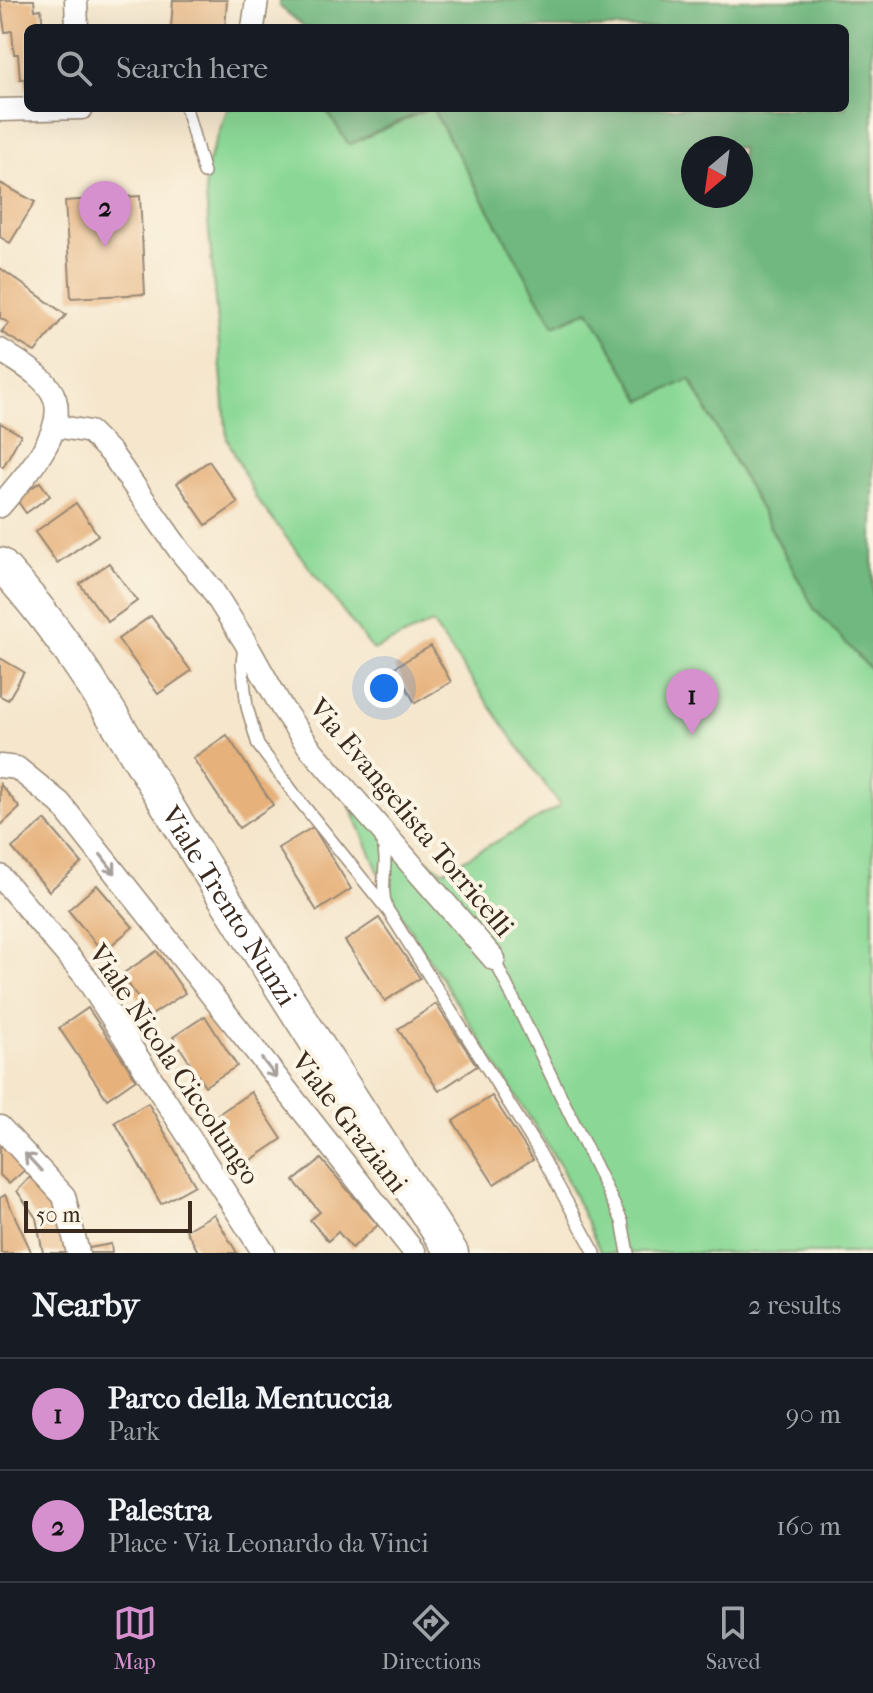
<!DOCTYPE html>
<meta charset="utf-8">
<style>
body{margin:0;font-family:"IM FELL French Canon",serif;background:#20242c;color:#f1f3f6}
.compass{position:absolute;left:681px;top:136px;width:72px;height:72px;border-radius:50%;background:#171b24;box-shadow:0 8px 32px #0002;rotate:209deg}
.scale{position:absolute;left:24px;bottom:20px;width:168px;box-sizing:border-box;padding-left:8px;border:4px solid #3b2a1e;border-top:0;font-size:22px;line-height:28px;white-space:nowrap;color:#3b2a1e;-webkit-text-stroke:6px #fcf5e5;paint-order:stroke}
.you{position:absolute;left:384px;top:688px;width:28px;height:28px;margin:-20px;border:6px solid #fff;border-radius:50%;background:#1a73e8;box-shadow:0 0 0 12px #1a73e833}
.badge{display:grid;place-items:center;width:52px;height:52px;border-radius:50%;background:#d690ce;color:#111;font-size:26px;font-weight:700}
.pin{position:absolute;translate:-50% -66px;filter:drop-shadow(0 2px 4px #0008)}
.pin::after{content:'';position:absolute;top:42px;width:28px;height:24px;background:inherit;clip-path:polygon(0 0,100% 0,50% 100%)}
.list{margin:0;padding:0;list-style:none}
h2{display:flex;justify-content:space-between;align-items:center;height:104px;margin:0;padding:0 32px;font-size:34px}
h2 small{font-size:26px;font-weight:400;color:#9ea1a6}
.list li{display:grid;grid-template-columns:52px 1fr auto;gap:24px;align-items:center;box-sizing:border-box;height:112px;padding:0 32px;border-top:2px solid #363941}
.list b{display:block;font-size:30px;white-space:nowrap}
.list p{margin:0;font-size:26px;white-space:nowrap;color:#9ea1a6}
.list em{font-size:26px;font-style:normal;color:#9ea1a6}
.icon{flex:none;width:44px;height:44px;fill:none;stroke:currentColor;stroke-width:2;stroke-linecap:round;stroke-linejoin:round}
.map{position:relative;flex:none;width:873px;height:1253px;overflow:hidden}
.search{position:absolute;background:#171b24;box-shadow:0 8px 32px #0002;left:24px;right:24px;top:24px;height:88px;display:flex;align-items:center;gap:20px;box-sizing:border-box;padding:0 28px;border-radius:12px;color:#9ea1a6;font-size:30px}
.sheet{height:328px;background:#171b24}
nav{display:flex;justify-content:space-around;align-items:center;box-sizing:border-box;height:112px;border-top:2px solid #363941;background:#171b24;font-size:22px;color:#9ea1a6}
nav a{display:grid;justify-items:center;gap:4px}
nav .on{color:#d690ce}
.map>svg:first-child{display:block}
.green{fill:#8bd896;stroke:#63815a;stroke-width:2}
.forest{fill:#70b87f;stroke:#56714e;stroke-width:2;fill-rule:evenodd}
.building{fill:#e6b17a}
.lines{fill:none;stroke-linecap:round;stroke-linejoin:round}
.lane-casing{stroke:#988875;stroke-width:14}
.street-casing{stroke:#988875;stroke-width:25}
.secondary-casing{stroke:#988875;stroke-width:35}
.lane{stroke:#fff;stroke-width:11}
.street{stroke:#fff;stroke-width:22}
.secondary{stroke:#fff;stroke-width:32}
.oneway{stroke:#a79f9a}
.labels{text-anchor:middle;stroke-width:8;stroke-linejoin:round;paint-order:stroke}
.street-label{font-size:28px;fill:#3b2a1e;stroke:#fcf5e5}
</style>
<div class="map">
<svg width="873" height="1253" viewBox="0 0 873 1253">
<rect width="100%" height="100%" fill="#fcf5e5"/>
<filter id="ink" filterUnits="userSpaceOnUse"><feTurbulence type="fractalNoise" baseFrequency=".0125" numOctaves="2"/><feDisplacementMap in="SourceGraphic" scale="16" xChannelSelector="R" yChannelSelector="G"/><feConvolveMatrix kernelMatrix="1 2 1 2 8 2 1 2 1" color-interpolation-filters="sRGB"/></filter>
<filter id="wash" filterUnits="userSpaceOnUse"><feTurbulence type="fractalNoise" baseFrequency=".006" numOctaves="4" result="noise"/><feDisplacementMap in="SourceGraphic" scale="32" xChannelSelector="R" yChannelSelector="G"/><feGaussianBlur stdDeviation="1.8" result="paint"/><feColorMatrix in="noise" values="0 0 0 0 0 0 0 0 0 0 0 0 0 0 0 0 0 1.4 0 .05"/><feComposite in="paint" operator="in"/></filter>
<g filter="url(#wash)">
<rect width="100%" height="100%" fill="#f5e6cc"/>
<polygon class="green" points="228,108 325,108 350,144 432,108 554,326 589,310 642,401 689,378 815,610 873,672 873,1253 601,1253 561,1167 389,896 351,808 443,871 560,806 432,623 373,650 256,498 227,439 204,173"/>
<g class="forest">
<path d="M 280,0 L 873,0 L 873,672 L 815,610 L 690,379 L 642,401 L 589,310 L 554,326 L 432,108 L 845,108 L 845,28 L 306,28 L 279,6 ZM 693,148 L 741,148 L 741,196 L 693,196 Z"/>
<polygon points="325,108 428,108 349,145"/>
</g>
<g id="blocks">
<g class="building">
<polygon points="0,0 34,0 35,10 41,9 43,28 28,28 28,91 26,91 25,79 20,79 18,54 14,54 12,31 5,32"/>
<polygon points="173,0 227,0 225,28 171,28"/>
<polygon points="0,183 35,202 10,243 0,237"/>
<polygon points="140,196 145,294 71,298 65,201"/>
<polygon points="0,268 66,315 35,352 1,332 9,323 0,318"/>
<polygon points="0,423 21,435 3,467 0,465"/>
<polygon points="209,461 238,503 206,525 177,483"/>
<polygon points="40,482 50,496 26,513 16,499"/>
<polygon points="76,503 98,535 57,563 35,532"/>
<polygon points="109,563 137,601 108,622 80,584"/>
<polygon points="151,616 191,671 158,694 118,639"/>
<polygon points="431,646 451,682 415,703 395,667"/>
<polygon points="0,658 24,672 8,700 0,696"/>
<polygon points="227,735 273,805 239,828 193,758"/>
<polygon points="0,784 20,808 0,826"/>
<polygon points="45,820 82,863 49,891 12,848"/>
<polygon points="313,827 351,889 317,911 278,848"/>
<polygon points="97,885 133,927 103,952 68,910"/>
<polygon points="379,918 420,978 385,1001 345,941"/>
<polygon points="157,951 185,993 150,1016 122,974"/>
<polygon points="436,1004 477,1066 439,1091 398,1029"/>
<polygon points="88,1008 136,1079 107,1099 59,1028"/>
<polygon points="205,1016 237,1066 205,1086 173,1037"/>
<polygon points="251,1092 282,1139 248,1162 217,1115"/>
<polygon points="492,1096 533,1159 494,1184 453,1121"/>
<polygon points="148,1103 195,1185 161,1204 115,1122"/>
<polygon points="0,1139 27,1168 9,1184 0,1175"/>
<polygon points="321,1159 378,1225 352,1248 338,1232 328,1241 310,1220 320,1212 294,1181"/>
<polygon points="33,1174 56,1205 69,1253 43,1253 36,1218 17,1191"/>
<polygon points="5,1195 30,1249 31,1253 1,1253 0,1198"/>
<polygon points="214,1214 237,1253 199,1253 186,1230"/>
<polygon points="111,1244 112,1253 85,1253 84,1249"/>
</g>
</g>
</g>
<g filter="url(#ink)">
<use href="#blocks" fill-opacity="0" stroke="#988875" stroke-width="2"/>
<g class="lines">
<defs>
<g id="lane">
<polyline points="186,108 204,173"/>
<polyline points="244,645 242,664 247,707 258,745 299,800 389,912 540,1153 595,1253"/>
<path d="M 381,839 C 391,861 378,886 387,908"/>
<polyline points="494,959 622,1221 628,1253"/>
</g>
<g id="street">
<polyline points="76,0 77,28"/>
<polyline points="253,28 257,0"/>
<polyline points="0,110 82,108"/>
<path d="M 0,350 C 18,362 48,377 55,399 C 66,434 21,481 0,506"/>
<polyline points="56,426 90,432 111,453 180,551 211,588 244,640 282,708 309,747 494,959"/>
<polyline points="0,766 17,768 60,803 415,1253"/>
<polyline points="0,876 85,976 264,1253"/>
<polyline points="0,1127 64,1196 78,1253"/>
</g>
<g id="secondary">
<path id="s1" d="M 0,564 C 78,648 133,752 194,849 C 278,985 365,1119 452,1253"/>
</g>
</defs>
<use href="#lane" class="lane-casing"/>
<use href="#street" class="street-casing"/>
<use href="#secondary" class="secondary-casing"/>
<use href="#lane" class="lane"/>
<use href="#street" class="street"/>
<use href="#secondary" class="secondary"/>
</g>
<defs><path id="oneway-shaft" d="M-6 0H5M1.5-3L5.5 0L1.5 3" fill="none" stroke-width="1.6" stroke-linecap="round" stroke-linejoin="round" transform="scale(2)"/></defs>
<g class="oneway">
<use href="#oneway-shaft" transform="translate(108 864) rotate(52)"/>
<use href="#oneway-shaft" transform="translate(269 1068) rotate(52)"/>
<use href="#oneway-shaft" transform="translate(33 1162) rotate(-133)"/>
</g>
</g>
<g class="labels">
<g class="street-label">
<text transform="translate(412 817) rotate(50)" y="10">Via Evangelista Torricelli</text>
<text dy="10" stroke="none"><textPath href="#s1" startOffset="412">Viale Trento Nunzi</textPath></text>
<text transform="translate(175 1064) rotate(56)" y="10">Viale Nicola Ciccolungo</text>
<text transform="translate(350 1122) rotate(52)" y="10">Viale Graziani</text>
</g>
</g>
</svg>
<svg class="compass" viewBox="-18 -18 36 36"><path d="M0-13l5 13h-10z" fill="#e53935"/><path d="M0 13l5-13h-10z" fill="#9ea1a6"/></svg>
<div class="scale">50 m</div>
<div class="you"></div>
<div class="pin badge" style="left:692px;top:735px">1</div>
<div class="pin badge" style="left:105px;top:247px">2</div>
<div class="search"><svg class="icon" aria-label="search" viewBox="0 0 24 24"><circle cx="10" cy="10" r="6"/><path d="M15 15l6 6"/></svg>Search here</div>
</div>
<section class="sheet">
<h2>Nearby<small>2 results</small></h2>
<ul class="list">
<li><span class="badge">1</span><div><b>Parco della Mentuccia</b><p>Park</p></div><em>90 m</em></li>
<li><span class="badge">2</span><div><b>Palestra</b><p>Place · Via Leonardo da Vinci</p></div><em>160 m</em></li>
</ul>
</section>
<nav>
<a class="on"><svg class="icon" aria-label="map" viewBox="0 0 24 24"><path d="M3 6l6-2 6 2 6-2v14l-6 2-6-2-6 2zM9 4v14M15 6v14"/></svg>Map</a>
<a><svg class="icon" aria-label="directions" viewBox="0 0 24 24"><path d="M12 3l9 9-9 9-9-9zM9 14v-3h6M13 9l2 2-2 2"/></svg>Directions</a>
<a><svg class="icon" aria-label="saved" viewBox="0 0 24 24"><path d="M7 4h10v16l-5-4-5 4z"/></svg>Saved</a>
</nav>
